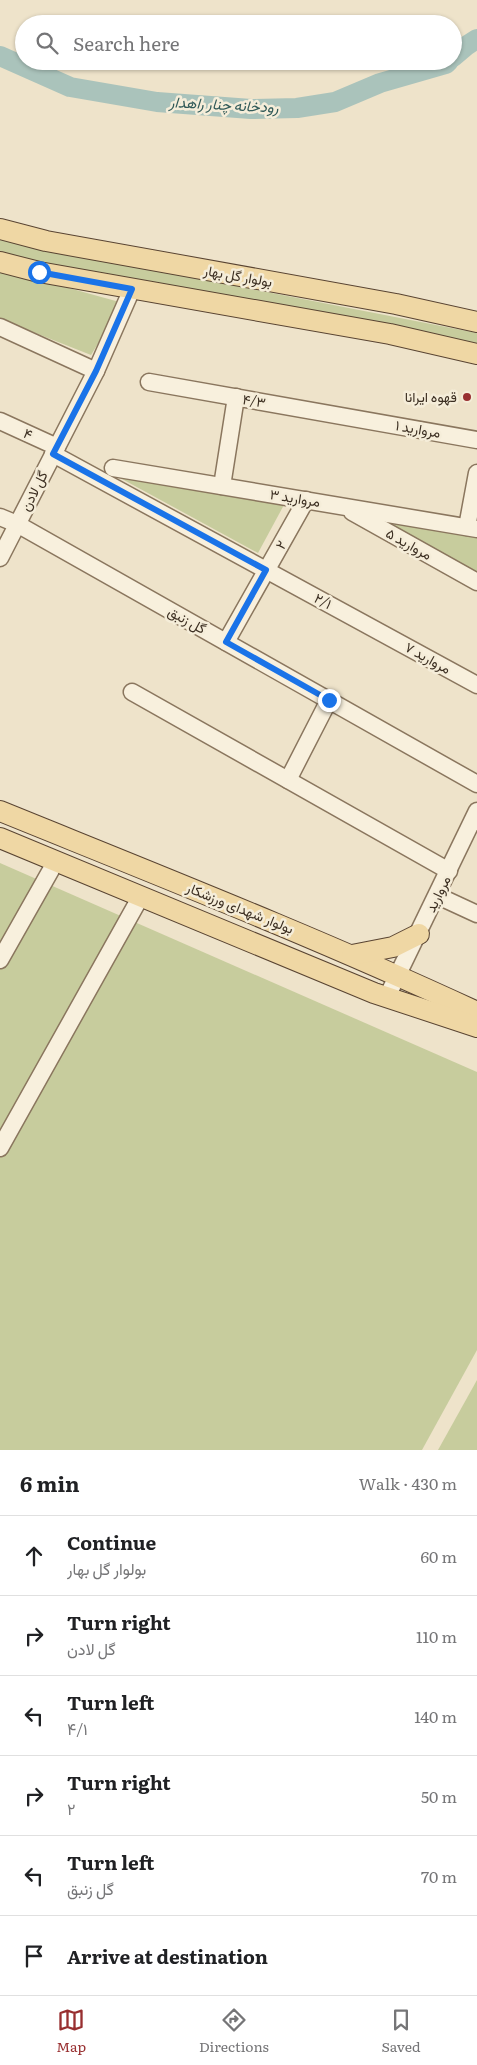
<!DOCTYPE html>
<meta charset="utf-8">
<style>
body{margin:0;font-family:Literata,Vazirmatn,serif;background:#f6f6f6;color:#202124}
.stop{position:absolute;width:15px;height:15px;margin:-11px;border:4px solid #1a73e8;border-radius:50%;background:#fff}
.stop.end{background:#1a73e8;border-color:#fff;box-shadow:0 1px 5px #0008}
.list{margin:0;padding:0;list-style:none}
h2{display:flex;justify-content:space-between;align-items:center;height:65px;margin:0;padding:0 20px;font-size:21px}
h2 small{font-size:16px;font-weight:400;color:#757577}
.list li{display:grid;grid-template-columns:32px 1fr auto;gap:15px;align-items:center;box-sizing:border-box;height:80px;padding:0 20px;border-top:1px solid #e0e0e0}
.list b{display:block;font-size:19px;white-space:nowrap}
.list p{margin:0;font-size:16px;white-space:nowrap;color:#757577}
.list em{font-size:16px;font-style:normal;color:#757577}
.icon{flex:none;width:28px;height:28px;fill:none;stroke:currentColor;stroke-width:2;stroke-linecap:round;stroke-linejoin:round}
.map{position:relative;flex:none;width:477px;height:1450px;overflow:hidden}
.search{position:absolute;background:#fff;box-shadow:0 1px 4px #0004;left:15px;right:15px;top:15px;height:55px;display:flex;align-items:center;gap:12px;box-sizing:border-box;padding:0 18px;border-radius:28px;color:#757577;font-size:19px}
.sheet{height:545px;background:#fff}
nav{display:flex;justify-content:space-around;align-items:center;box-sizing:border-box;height:70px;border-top:1px solid #e0e0e0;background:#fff;font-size:14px;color:#757577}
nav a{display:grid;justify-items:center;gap:2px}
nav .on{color:#982f30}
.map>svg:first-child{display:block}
.green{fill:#c7cc9d}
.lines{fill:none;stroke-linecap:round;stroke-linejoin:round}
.river{stroke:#aac3bb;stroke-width:20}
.minor-casing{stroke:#8a765e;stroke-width:19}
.major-casing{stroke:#594432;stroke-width:22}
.minor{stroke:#f8f0dd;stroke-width:16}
.major{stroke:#efd7a4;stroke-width:20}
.route{stroke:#1a73e8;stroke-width:6}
.poi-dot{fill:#982f30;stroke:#f5edd9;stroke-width:2}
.labels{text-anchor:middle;stroke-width:5;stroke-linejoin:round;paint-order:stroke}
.street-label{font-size:14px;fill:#3b2e21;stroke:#f5edd9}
.poi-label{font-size:14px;fill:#3b2e21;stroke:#f5edd9;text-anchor:end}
.water-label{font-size:15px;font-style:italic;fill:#315a58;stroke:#f5edd9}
</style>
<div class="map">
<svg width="477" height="1450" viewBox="0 0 477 1450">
<rect width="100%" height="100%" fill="#eee3ca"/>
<g class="green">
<polygon points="0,240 477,333 477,345 31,260 0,252"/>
<polygon points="0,269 123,303 91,355 0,319"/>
<polygon points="111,473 285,503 258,553"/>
<polygon points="374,518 477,536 477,575"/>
<polygon points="0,863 477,1072 477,1350 422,1450 0,1450"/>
<polygon points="477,1380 477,1450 438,1450"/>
</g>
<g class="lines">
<g class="river">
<polyline points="0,56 70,87 157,102 251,109 297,108 335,102 380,83 446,64 449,61"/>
<polyline points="453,57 466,46 477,39"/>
</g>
<defs>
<g id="minor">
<polyline points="0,327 96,371"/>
<polyline points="149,382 477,440"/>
<polyline points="0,421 57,447"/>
<polyline points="53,454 477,685"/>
<polyline points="113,468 477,529"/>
<polyline points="222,486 236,397"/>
<polyline points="352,512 477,582"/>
<polyline points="0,517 17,524 477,784"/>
<polyline points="467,527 477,473"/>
<polyline points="0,558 96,371 132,289"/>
<polyline points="226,642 306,500"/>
<polyline points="132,692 449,871"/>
<polyline points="288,780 329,700"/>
<polyline points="438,896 477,914"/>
<polyline points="0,960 56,861"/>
<polyline points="387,997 477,811"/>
<polyline points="0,1148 141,896"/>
</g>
<g id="major">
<polyline points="0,229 46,241 396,304 477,322"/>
<polyline points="0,262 39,272 390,334 477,354"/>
<path d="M 0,811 C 160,876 320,939 477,1012"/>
<polyline points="0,838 374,993 477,1027"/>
<polyline points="352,955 393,947 419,934"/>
</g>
</defs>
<use href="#minor" class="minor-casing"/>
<use href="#major" class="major-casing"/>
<use href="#minor" class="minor"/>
<use href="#major" class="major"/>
</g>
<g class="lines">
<polyline class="route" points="39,272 132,289 96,371 53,454 266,570 226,642 329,700"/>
</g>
<circle class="poi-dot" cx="467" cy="397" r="5"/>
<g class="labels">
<g class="street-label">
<text transform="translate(238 276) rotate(10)" y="5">بولوار گل بهار</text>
<text transform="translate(254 401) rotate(10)" y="5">۴/۳</text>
<text transform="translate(418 429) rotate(10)" y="5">مروارید ۱</text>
<text transform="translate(28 434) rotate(25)" y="5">۴</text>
<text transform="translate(34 491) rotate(-63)" y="5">گل لادن</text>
<text transform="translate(295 498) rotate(9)" y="5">مروارید ۳</text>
<text transform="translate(409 544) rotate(29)" y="5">مروارید ۵</text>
<text transform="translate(281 545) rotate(-61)" y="5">۲</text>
<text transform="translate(323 601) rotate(29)" y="5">۲/۱</text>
<text transform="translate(187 620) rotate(29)" y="5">گل زنبق</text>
<text transform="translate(428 658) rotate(29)" y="5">مروارید ۷</text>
<text transform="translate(438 894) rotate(-64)" y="5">مروارید</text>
<text transform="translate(240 908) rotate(22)" y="5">بولوار شهدای ورزشکار</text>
</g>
<g class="poi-label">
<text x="457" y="402">قهوه ایرانا</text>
</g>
<g class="water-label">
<text transform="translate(224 105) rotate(3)" y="5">رودخانه چنار راهدار</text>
</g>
</g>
</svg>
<div class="stop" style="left:39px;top:272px"></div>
<div class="stop end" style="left:329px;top:700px"></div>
<div class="search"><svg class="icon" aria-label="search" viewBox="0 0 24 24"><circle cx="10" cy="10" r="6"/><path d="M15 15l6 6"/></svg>Search here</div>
</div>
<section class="sheet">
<h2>6 min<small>Walk · 430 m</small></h2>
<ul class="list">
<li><svg class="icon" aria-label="ahead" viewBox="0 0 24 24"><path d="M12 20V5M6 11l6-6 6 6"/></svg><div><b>Continue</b><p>بولوار گل بهار</p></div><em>60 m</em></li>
<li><svg class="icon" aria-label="right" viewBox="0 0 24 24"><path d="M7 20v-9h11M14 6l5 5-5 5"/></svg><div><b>Turn right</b><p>گل لادن</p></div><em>110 m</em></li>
<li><svg class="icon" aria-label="left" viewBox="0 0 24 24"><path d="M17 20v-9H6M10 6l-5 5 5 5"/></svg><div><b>Turn left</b><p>۴/۱</p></div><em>140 m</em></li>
<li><svg class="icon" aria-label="right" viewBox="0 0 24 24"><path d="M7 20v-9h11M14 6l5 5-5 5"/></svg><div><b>Turn right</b><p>۲</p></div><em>50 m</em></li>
<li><svg class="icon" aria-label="left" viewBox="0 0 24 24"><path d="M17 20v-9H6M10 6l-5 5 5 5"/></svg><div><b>Turn left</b><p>گل زنبق</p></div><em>70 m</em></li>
<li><svg class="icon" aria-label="arrive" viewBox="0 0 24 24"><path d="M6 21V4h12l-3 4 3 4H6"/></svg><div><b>Arrive at destination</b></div></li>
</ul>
</section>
<nav>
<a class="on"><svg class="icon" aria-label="map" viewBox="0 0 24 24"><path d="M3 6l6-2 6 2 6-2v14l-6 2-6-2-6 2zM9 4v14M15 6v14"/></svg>Map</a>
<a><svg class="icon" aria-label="directions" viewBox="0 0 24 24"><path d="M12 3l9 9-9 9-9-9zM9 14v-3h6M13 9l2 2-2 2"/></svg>Directions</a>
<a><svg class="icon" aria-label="saved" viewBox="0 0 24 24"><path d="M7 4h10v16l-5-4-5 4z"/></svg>Saved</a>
</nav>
